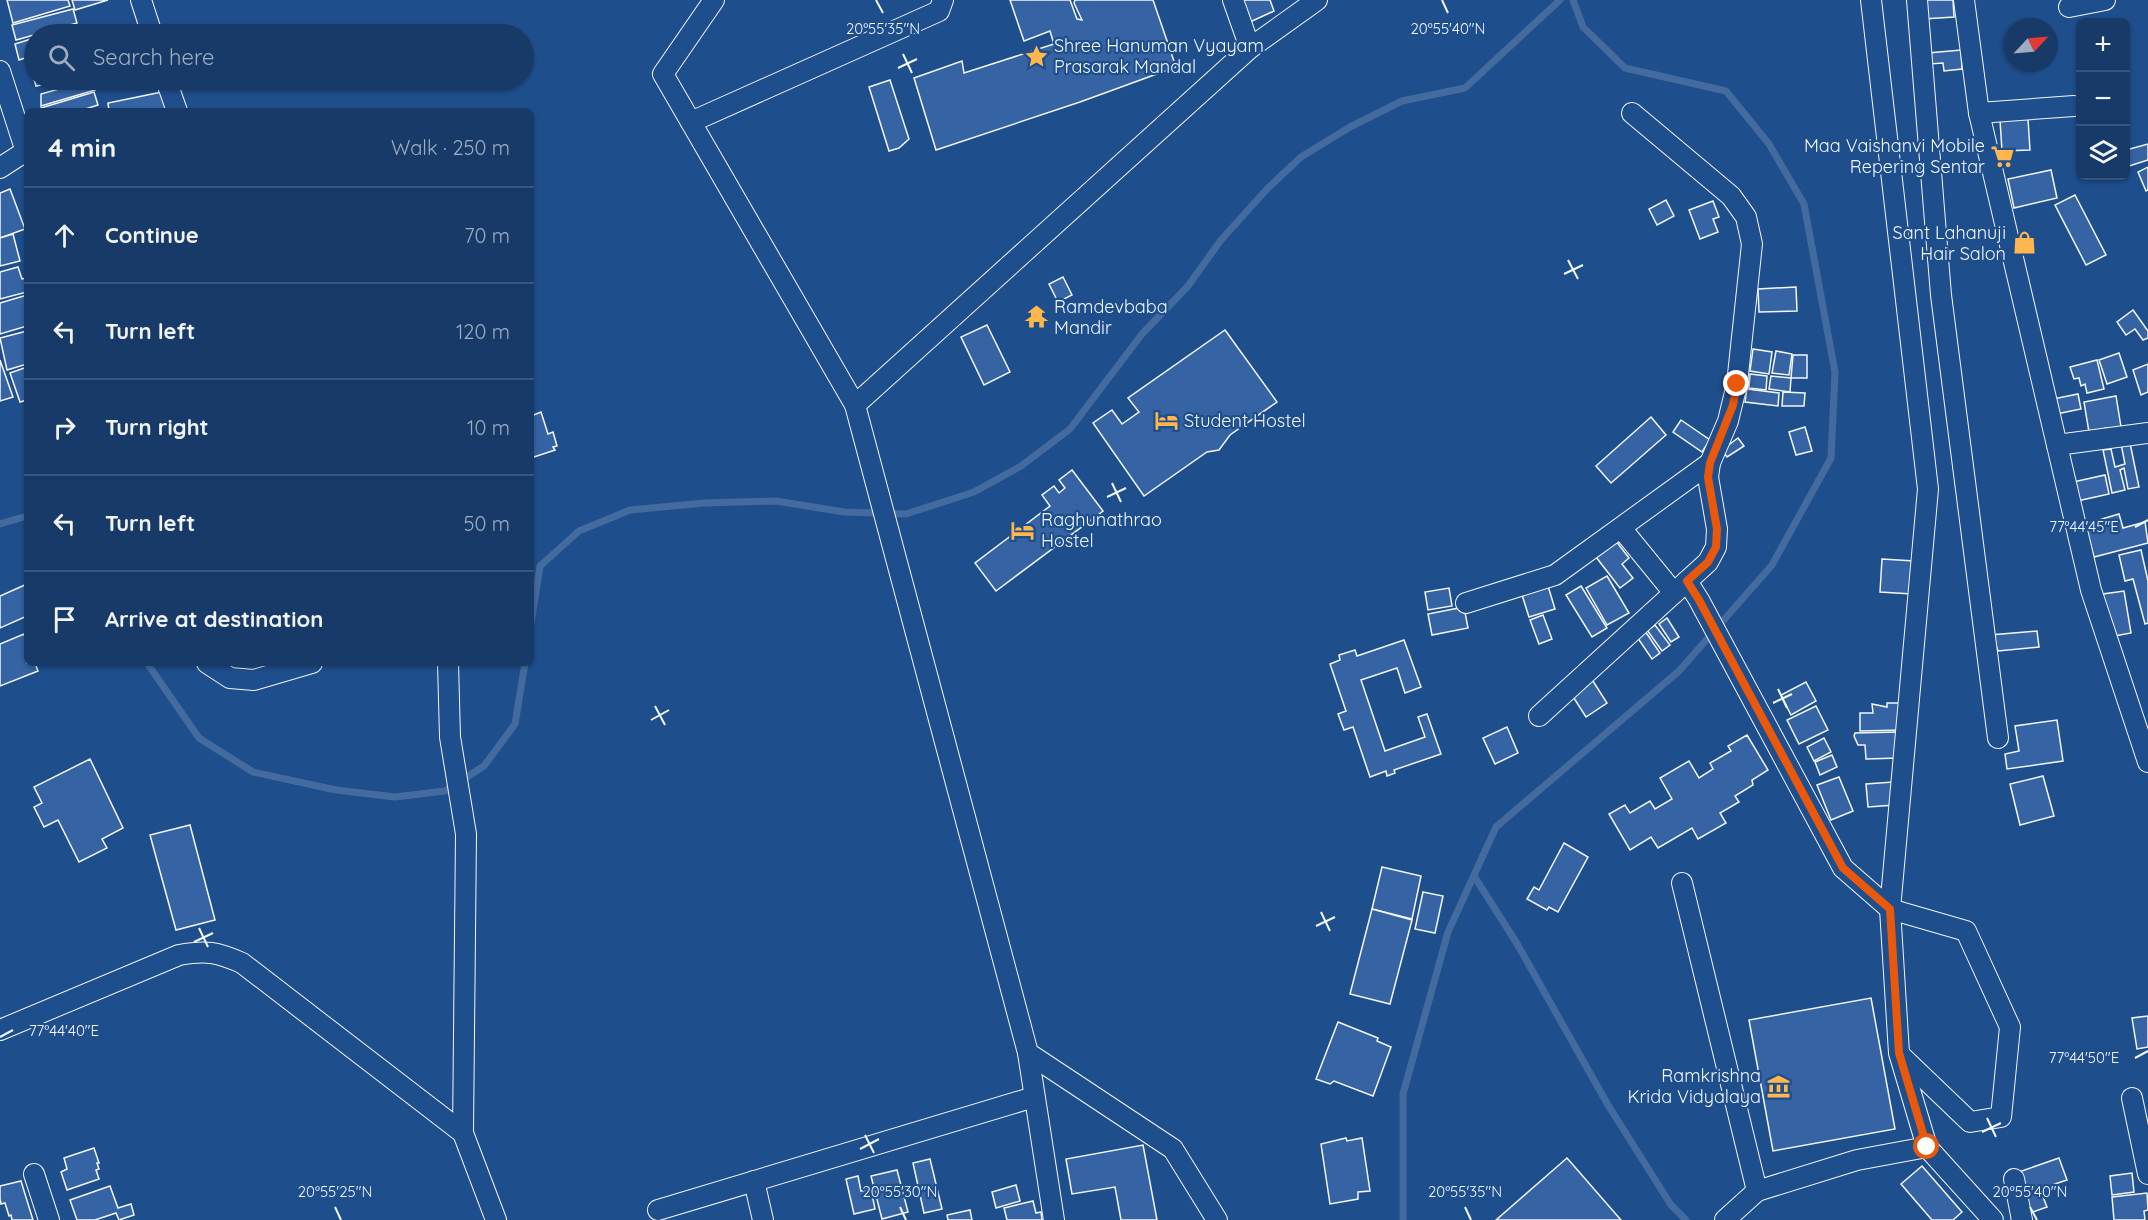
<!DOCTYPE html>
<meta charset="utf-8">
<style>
body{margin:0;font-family:Quicksand,sans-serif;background:#244571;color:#f1f3f6}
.controls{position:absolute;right:18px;top:18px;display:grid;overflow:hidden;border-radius:9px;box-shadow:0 2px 4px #0004}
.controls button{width:54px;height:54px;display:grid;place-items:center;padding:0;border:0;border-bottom:2px solid #36547d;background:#173a69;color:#f1f3f6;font:30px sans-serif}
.compass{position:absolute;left:2004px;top:18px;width:54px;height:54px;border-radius:50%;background:#173a69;box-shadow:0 2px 4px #0004;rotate:64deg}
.stop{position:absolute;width:18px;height:18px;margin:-14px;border:4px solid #ea580c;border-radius:50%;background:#fff}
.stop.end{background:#ea580c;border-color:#fff;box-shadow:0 2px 6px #0008}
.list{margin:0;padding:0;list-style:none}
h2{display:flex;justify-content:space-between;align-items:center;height:78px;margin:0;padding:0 24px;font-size:26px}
h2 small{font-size:20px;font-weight:400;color:#9eadc0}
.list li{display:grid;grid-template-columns:39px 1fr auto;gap:18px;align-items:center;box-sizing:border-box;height:96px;padding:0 24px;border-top:2px solid #36547d}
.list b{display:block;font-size:22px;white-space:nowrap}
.list em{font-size:20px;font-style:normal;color:#9eadc0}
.icon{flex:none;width:33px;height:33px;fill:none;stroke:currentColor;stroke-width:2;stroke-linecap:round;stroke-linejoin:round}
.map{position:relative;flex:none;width:2148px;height:1220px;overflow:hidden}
.search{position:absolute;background:#173a69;box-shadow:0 2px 4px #0004;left:24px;top:24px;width:510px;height:66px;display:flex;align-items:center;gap:15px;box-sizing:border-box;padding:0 21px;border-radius:33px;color:#9eadc0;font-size:22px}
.panel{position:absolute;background:#173a69;box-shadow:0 2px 4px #0004;left:24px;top:108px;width:510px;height:558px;border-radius:9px}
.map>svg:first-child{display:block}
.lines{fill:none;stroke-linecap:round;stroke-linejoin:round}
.stream{stroke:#446ba0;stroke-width:7}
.building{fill:#3563a3;stroke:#f2f6ff;stroke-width:1.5}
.street-casing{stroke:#f2f6ff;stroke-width:22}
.street{stroke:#1f4e8c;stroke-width:20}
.route{stroke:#ea580c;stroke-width:8}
.ticks{fill:none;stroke:#f2f6ff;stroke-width:2}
.labels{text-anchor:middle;stroke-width:4.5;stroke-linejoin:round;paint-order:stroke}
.poi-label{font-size:18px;fill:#f2f6ff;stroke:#1f4e8c;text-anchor:start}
.ticks-label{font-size:15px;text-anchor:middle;fill:#f2f6ff;stroke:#1f4e8c;stroke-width:4.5;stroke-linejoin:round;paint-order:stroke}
</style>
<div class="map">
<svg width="2148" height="1220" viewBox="0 0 2148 1220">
<rect width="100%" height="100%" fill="#1f4e8c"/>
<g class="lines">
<g class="stream">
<polyline points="0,524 27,516"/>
<polyline points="531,623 540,566 579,531 630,510 705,503 776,501 844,512 906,514 974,492 1021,466 1070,429 1142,334 1188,286 1221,240 1267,189 1301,157 1350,127 1402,101 1465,88 1560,0"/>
<polyline points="147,663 199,738 253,772 336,790 395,797 445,791 484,766 515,724 525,663"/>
<polyline points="1474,876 1516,942 1608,1105 1671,1205 1686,1220"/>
<polyline points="1403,1220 1403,1094 1448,932 1496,827 1679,671 1772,565 1831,458 1835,372 1804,204 1769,144 1726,91 1625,68 1583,27 1573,0"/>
</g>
</g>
<g class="building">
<polygon points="7,0 68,0 70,6 13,23"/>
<polygon points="72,0 108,0 75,10"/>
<polygon points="1010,0 1070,0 1077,19 1082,20 1074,3 1075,0 1153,0 1176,67 1080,102 936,150 914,78 962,61 964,73 1054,44 1050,31 1024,41"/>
<polygon points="1240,0 1270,0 1274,11 1250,22"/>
<polygon points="1921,0 1953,0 1954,17 1923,19"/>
<polygon points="73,9 77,23 16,40 12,25"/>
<polygon points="76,26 78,34 47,34"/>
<polygon points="34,38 34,55 19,60 15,44"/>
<polygon points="1961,50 1962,69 1944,71 1943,63 1929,64 1928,53"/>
<polygon points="34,54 34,80 64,80 36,86 28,56"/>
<polygon points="91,80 95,90 41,106 41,94"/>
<polygon points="890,80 909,139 899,148 889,151 869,87"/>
<polygon points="94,92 98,105 79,111 42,111 41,108"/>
<polygon points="162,92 166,111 109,111 108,103"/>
<polygon points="2028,119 2030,150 2002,151 2000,120"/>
<polygon points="2148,144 2148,160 2126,167 2126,150"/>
<polygon points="2148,167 2148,190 2146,191 2138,172"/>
<polygon points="2051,170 2057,198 2014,208 2008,179"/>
<polygon points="10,189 25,229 0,238 0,193"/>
<polygon points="2075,195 2106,255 2086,265 2055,205"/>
<polygon points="1666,200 1674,216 1657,225 1649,209"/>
<polygon points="1713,201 1719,217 1713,219 1718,232 1700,239 1689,210"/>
<polygon points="13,234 20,261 0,266 0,238"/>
<polygon points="18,267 22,279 27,278 27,292 0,299 0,272"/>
<polygon points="1063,277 1072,295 1058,302 1049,284"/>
<polygon points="1796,287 1797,311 1759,312 1758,289"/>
<polygon points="27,295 27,326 0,334 0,303"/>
<polygon points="2133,310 2148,331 2148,338 2143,340 2135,329 2126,335 2117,322"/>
<polygon points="987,325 1010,372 984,385 961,337"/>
<polygon points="1225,330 1277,402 1230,435 1219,450 1207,452 1144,496 1093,423 1112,410 1122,424 1139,412 1128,398"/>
<polygon points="27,331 27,364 7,370 0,338"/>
<polygon points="1753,349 1772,352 1769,374 1750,371"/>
<polygon points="1776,351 1792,354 1789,375 1772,373"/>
<polygon points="2119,353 2127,377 2107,384 2099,360"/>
<polygon points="1793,355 1807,355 1807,378 1791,378"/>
<polygon points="0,360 13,397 0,401"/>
<polygon points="2097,360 2104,389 2087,393 2085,384 2081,386 2079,378 2074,379 2070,367"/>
<polygon points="2148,364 2148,392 2141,395 2133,370"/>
<polygon points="27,367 27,400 20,402 10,373"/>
<polygon points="1750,374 1767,376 1766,390 1749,388"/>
<polygon points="1771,376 1791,378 1790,392 1769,389"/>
<polygon points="1747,389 1779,393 1778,406 1745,402"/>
<polygon points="1783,392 1805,393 1804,406 1782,406"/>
<polygon points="2078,394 2081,409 2056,414 2053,399"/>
<polygon points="2116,396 2122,433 2108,435 2107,428 2089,432 2084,402"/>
<polygon points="541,412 548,434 553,432 557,446 553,447 555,450 531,458 531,416"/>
<polygon points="1651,417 1666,435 1611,483 1596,466"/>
<polygon points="1681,420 1710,440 1702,452 1673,432"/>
<polygon points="1805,427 1812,451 1796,455 1789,432"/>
<polygon points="1738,438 1744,446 1727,457 1722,450"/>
<polygon points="2130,443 2139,487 2128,489 2124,468 2120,470 2125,490 2112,493 2103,450 2111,449 2115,467 2125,464 2121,444"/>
<polygon points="1072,470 1103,511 996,591 975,563 1050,506 1042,495 1054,486 1059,493 1065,488 1059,480"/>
<polygon points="2105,475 2109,494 2077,501 2073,482"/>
<polygon points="2119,514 2123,528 2145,522 2148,543 2094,557 2085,524"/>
<polygon points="1616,541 1629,558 1622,564 1633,578 1620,588 1596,557"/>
<polygon points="2141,550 2148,581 2148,623 2145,624 2133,579 2125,581 2119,555"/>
<polygon points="1882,559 1914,561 1912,594 1880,592"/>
<polygon points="1607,576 1629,613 1607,625 1586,588"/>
<polygon points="27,584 27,616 0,628 0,596"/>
<polygon points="1548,586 1555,609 1529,617 1522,595"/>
<polygon points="1581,586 1607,628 1592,637 1566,595"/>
<polygon points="1449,588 1452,606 1428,610 1425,592"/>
<polygon points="2124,591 2131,633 2109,637 2103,594"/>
<polygon points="1464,607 1468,628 1432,635 1428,614"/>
<polygon points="1543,615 1552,639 1539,644 1530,620"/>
<polygon points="1667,618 1679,637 1671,642 1659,624"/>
<polygon points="1655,625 1670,645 1662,651 1647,630"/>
<polygon points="1645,631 1660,653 1652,659 1637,637"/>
<polygon points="2037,631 2039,647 1998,651 1997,648 1991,648 1990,635"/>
<polygon points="24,634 27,643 27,663 35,663 38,671 0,686 0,644"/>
<polygon points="1404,640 1421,687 1405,693 1397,668 1361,680 1385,751 1425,737 1418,717 1427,714 1441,754 1394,770 1395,773 1387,776 1386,771 1370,777 1353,727 1344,730 1338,714 1346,711 1330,664 1340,660 1339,655 1355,650 1357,656"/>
<polygon points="1591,678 1607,703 1586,717 1570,692"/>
<polygon points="1806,682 1816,701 1791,715 1781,695"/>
<polygon points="1887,703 1899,703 1899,706 1902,706 1903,730 1860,731 1860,713 1873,713 1872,704 1887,707"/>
<polygon points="1816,706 1828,730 1799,744 1787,720"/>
<polygon points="2057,720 2063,761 2007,769 2005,754 2019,751 2015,726"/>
<polygon points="1507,727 1518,753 1495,764 1483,738"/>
<polygon points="1898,732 1899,758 1866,759 1865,745 1858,745 1854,736 1855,733"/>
<polygon points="1747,735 1768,770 1752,780 1753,785 1735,796 1739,802 1720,813 1726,823 1698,839 1692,828 1658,848 1651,837 1630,850 1609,814 1625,805 1630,813 1650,801 1655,809 1672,799 1660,778 1689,761 1699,778 1713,769 1710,763 1731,751 1728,746"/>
<polygon points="1824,738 1831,752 1814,761 1807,747"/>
<polygon points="1832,755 1837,767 1820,775 1815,762"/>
<polygon points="90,759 123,828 102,839 107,848 79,862 58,820 44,827 34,807 42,803 34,787"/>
<polygon points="2043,776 2054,816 2020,825 2010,784"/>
<polygon points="1839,777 1853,811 1831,820 1817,785"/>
<polygon points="1893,782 1895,805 1868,807 1866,784"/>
<polygon points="190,825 215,920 176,930 150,835"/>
<polygon points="1564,843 1588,857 1558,912 1549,907 1547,910 1527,899 1534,887 1539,890"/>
<polygon points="1382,867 1421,876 1412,919 1372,909"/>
<polygon points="1423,892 1443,896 1435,933 1415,929"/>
<polygon points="1372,909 1412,920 1390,1004 1350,994"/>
<polygon points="1871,998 1895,1129 1773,1151 1749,1020"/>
<polygon points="2148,1016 2148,1047 2137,1049 2132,1018"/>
<polygon points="1338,1022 1378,1038 1377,1041 1391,1047 1373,1096 1334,1081 1330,1084 1316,1079"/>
<polygon points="1346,1138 1347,1141 1362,1138 1370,1191 1358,1192 1358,1199 1330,1204 1321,1144"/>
<polygon points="1143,1145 1157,1220 1121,1220 1115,1187 1072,1194 1066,1159"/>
<polygon points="94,1148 99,1163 97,1163 99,1169 96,1170 99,1179 67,1190 61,1172 67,1169 64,1158"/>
<polygon points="1567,1158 1621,1220 1496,1220"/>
<polygon points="2059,1158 2067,1180 2040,1189 2047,1207 2030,1213 2016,1173"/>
<polygon points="930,1159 942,1209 924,1213 913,1163"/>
<polygon points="1922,1166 1962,1212 1953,1220 1932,1220 1901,1184"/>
<polygon points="897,1170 908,1212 882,1219 871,1176"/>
<polygon points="2132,1173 2134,1192 2112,1195 2110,1176"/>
<polygon points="858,1176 861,1191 871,1189 875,1209 854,1214 846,1179"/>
<polygon points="21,1181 33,1220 12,1220 11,1215 9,1216 5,1203 1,1204 0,1199 0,1186"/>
<polygon points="1016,1185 1020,1201 996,1208 992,1192"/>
<polygon points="110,1186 118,1208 131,1204 134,1215 119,1220 116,1213 95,1220 77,1220 70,1200"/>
<polygon points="2147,1193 2148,1210 2144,1211 2145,1220 2114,1220 2112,1197"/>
<polygon points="1033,1201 1036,1213 1041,1212 1042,1220 1007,1220 1004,1208"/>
<polygon points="970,1210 972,1220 948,1220 947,1215"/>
</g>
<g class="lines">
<defs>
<g id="street">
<polyline points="141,0 152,34"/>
<polyline points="714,0 663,74 855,405 1028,1053 1173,1149 1217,1220"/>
<polyline points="1233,0 1250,48"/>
<polyline points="1871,0 1928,489 1890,909 1899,1053 1927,1147 1993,1220"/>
<polyline points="1917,0 1941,295 1998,738"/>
<polyline points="1964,0 1979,113 2091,590 2148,762"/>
<polyline points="2069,7 2105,0"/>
<polyline points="0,71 27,155"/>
<polyline points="166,80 177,111"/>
<polyline points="1979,113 2074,106"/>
<polyline points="691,122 939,11 943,0"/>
<polyline points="0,168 26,151"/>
<polyline points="855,405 1250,48 1317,0"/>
<polyline points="2057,445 2148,433"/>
<polyline points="1621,528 1674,593"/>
<polyline points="1687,581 1699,600 1843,868 1890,909 1966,931 2010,1027 2001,1117 1970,1122 1900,1055"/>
<polyline points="1466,603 1555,575 1710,463"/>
<polyline points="207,663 230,678 254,680 312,663"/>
<polyline points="448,663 450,737 466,834 463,1133"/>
<polyline points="1539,716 1708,562 1716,547 1717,529 1708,477 1710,463 1728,421 1737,384 1752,244 1746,217 1731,196 1632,113"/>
<polyline points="1682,883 1757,1191 1725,1220"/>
<path d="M 0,1030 L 179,955 C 206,950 217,952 242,963 L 463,1133 L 496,1220"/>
<polyline points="1028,1053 1054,1220"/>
<polyline points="2132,1098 2148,1174"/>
<polyline points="34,1174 49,1220"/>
<polyline points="2014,1179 2022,1220"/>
<polyline points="754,1181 763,1220"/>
<polyline points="1757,1191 1857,1160 1927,1147"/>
<polyline points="658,1210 1034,1097"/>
</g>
</defs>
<use href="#street" class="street-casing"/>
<use href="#street" class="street"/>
</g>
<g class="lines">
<polyline class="route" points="1737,384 1733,405 1710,463 1708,477 1717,529 1716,547 1708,562 1687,581 1699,600 1843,868 1890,909 1899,1053 1927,1147"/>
</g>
<path class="ticks" d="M 876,0 L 883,13M 1442,0 L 1448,13M 903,54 L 912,73M 898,68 L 917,59M 1568,260 L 1578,279M 1564,274 L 1583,265M 1112,483 L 1121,502M 1107,497 L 1126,488M 2135,527 L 2148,520M 1778,689 L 1787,708M 1773,703 L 1792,694M 655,706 L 665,725M 651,720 L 669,710M 1321,912 L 1330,931M 1316,926 L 1335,917M 199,928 L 208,947M 194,942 L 213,933M 0,1037 L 13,1030M 2135,1058 L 2148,1051M 1987,1118 L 1996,1137M 1982,1132 L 2001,1123M 865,1135 L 874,1153M 860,1149 L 879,1139M 335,1207 L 341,1220M 900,1207 L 906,1220M 1465,1207 L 1471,1220M 2030,1207 L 2037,1220"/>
<defs>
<symbol id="sight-bare" viewBox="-9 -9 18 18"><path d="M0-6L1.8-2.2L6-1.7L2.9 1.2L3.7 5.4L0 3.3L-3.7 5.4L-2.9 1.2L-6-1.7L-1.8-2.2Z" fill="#ffb74d" stroke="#1f4e8c" stroke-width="2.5" paint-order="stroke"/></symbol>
<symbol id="supermarket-bare" viewBox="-9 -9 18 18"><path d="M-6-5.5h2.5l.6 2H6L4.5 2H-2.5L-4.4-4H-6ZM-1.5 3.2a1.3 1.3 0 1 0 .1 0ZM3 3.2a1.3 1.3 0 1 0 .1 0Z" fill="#ffb74d" stroke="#1f4e8c" stroke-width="2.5" paint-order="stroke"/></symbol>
<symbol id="shop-bare" viewBox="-9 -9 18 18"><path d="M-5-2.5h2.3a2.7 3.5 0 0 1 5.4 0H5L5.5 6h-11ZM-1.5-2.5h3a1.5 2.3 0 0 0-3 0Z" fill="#ffb74d" stroke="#1f4e8c" stroke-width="2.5" paint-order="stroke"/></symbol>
<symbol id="temple-bare" viewBox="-9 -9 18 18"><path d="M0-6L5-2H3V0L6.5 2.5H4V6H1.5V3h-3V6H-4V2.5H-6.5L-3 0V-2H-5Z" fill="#ffb74d" stroke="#1f4e8c" stroke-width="2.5" paint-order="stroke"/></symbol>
<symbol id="hotel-bare" viewBox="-9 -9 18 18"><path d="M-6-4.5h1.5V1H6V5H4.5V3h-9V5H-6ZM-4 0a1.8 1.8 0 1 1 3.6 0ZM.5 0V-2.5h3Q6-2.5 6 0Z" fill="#ffb74d" stroke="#1f4e8c" stroke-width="2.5" paint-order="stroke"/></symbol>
<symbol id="museum-bare" viewBox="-9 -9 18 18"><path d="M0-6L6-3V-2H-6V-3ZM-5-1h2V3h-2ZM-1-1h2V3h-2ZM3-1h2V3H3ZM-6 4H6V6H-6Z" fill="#ffb74d" stroke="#1f4e8c" stroke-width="2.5" paint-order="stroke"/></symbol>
</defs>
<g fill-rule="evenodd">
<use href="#sight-bare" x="1020" y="40" width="33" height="33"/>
<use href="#supermarket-bare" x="1986" y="140" width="33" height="33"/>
<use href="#shop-bare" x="2008" y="226" width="33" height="33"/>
<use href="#temple-bare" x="1020" y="300" width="33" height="33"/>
<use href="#hotel-bare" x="1150" y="404" width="33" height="33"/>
<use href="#hotel-bare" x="1006" y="514" width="33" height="33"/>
<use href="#museum-bare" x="1762" y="1070" width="33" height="33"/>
</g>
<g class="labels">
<g class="poi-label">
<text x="1054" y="52">Shree Hanuman Vyayam<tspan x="1054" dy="21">Prasarak Mandal</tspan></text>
<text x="1985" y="152" text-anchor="end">Maa Vaishanvi Mobile<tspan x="1985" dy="21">Repering Sentar</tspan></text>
<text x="2006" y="239" text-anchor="end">Sant Lahanuji<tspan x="2006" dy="21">Hair Salon</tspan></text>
<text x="1054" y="313">Ramdevbaba<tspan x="1054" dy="21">Mandir</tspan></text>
<text x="1184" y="427">Student Hostel</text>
<text x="1041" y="526">Raghunathrao<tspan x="1041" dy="21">Hostel</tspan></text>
<text x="1761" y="1082" text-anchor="end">Ramkrishna<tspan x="1761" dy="21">Krida Vidyalaya</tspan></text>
</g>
</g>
<g class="ticks-label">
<text x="883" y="34">20°55'35"N</text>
<text x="1448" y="34">20°55'40"N</text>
<text x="2084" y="532">77°44'45"E</text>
<text x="64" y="1036">77°44'40"E</text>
<text x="2084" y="1063">77°44'50"E</text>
<text x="335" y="1197">20°55'25"N</text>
<text x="900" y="1197">20°55'30"N</text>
<text x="1465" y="1197">20°55'35"N</text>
<text x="2030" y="1197">20°55'40"N</text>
</g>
</svg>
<div class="controls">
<button>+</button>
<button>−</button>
<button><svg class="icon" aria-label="layers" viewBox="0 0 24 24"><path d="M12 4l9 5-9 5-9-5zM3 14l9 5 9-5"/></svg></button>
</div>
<svg class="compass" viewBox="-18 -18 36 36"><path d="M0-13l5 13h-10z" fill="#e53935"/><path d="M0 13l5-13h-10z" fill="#9eadc0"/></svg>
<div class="stop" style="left:1927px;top:1147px"></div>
<div class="stop end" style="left:1737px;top:384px"></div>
<div class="search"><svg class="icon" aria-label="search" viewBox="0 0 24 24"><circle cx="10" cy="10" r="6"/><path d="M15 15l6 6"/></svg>Search here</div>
<section class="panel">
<h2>4 min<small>Walk · 250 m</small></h2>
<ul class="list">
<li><svg class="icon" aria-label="ahead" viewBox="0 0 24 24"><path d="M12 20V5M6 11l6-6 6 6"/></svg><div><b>Continue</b></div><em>70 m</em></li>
<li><svg class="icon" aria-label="left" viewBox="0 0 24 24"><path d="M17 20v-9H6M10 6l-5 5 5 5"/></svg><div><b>Turn left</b></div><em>120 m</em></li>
<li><svg class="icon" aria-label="right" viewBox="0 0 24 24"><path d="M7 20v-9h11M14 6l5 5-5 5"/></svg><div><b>Turn right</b></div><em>10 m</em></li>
<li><svg class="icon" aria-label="left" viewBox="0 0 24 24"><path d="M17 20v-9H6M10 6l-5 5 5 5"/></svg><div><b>Turn left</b></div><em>50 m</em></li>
<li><svg class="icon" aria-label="arrive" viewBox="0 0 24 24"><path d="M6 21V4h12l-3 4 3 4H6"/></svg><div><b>Arrive at destination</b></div></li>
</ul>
</section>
</div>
